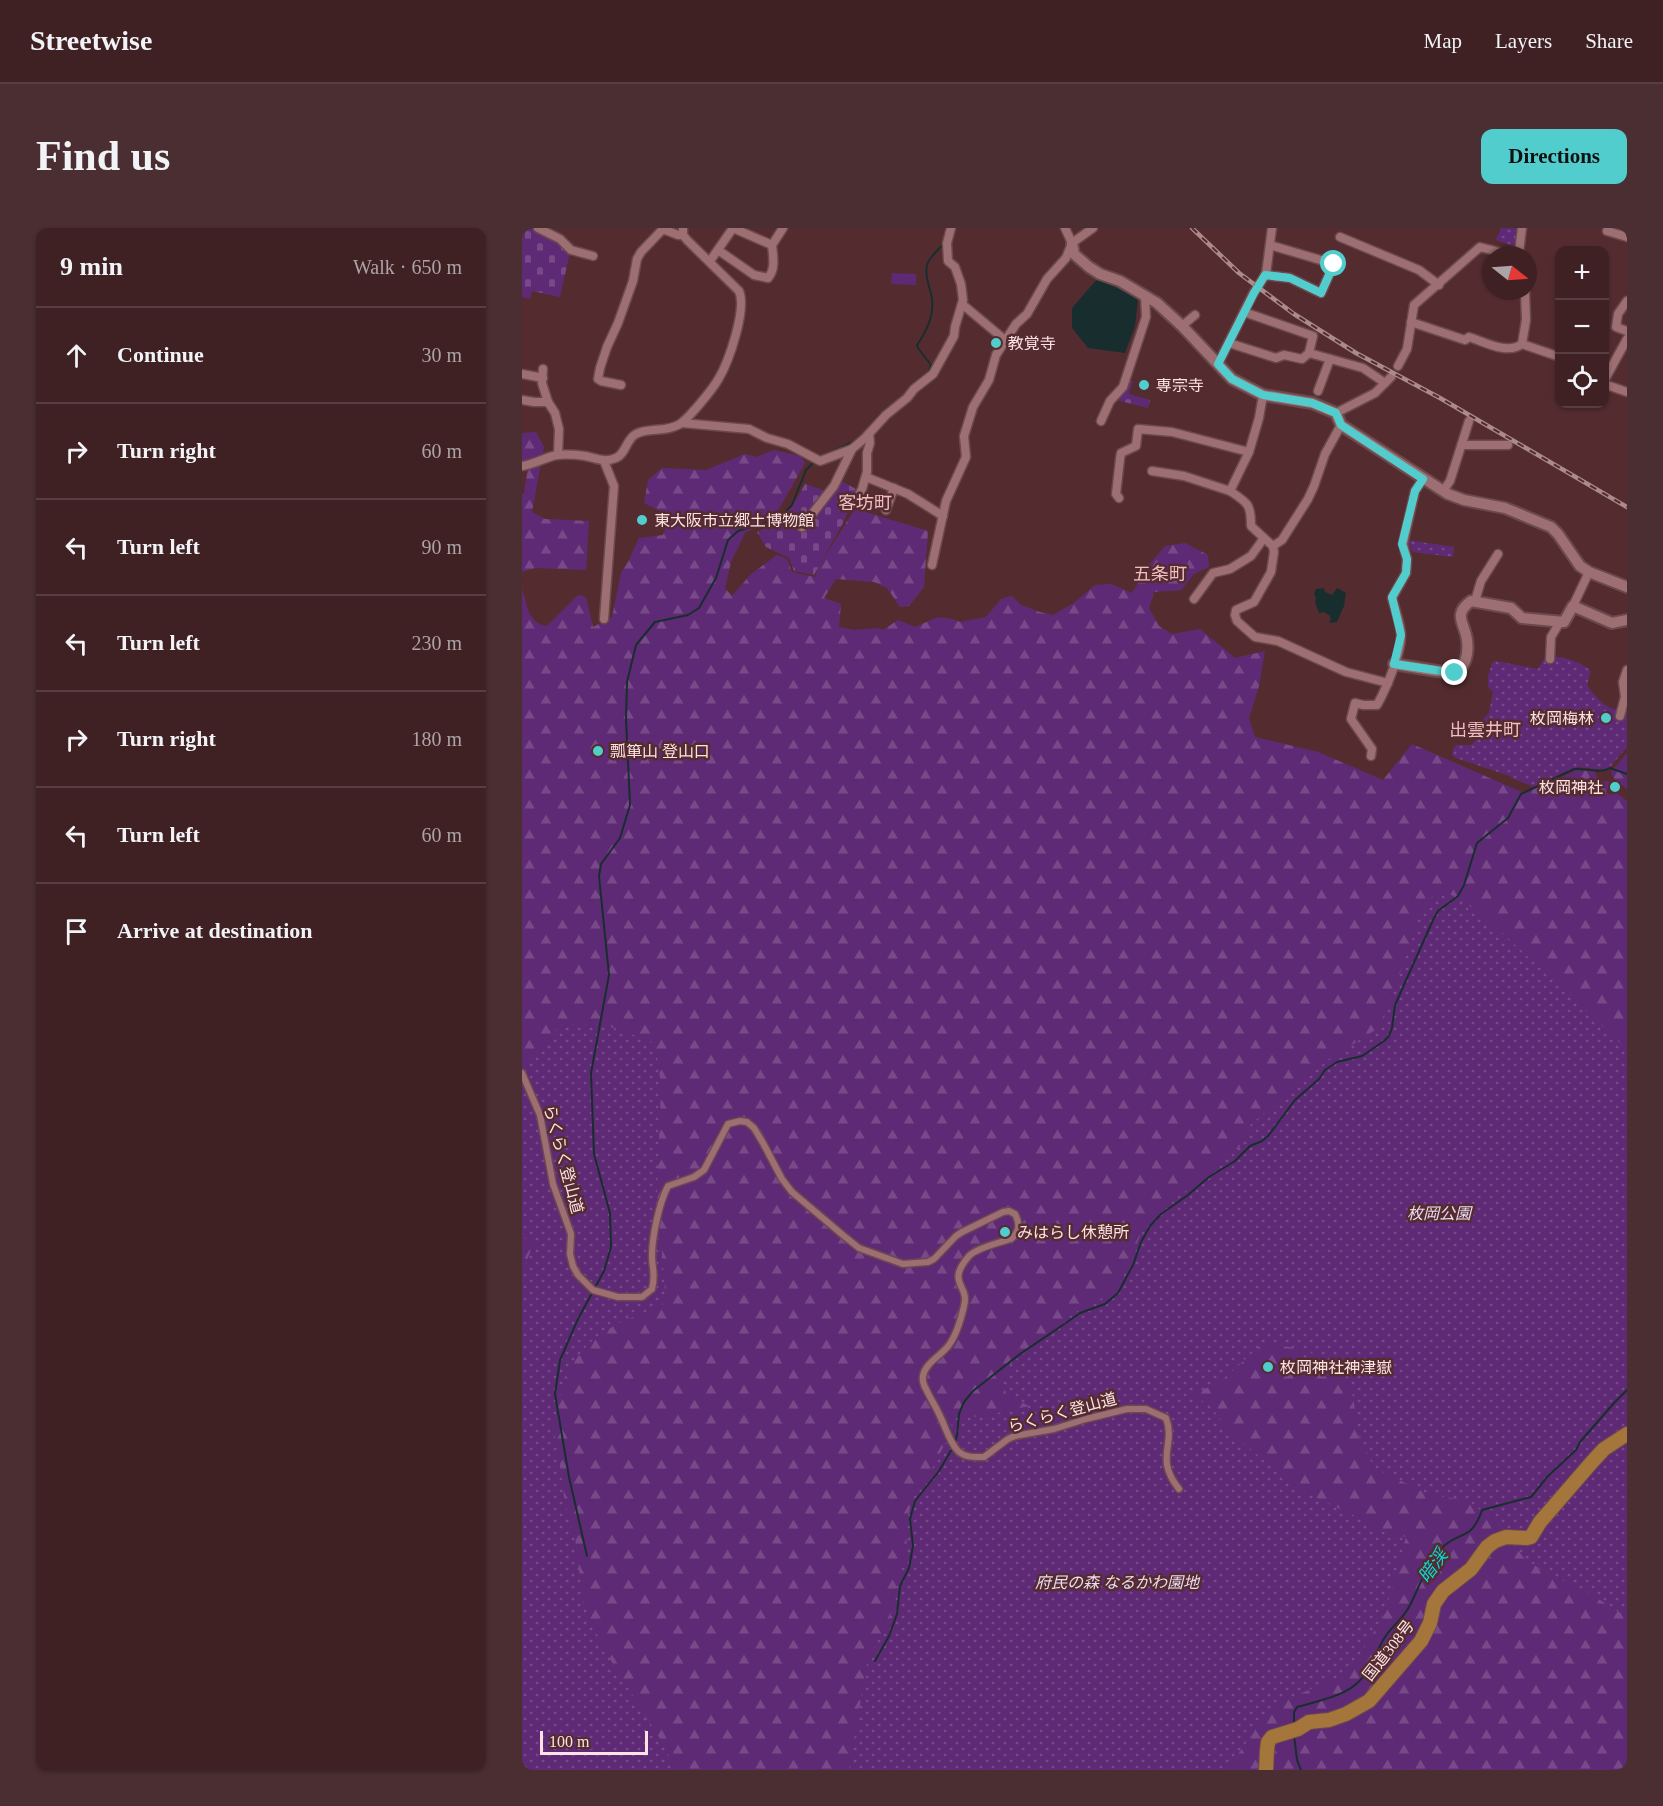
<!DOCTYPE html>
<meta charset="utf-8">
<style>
body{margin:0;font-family:"Times New Roman","Noto Sans JP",serif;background:#4a2e31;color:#f1f3f6}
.controls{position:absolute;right:18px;top:18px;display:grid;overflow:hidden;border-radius:12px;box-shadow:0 2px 4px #0004}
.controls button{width:54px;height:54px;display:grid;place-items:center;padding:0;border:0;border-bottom:2px solid #583e41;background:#3f2124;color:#f1f3f6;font:30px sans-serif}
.compass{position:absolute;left:961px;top:18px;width:54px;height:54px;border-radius:50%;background:#3f2124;box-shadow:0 2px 4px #0004;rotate:107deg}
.scale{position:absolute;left:18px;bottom:15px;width:108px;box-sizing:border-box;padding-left:6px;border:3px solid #fde2e3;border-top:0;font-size:16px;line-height:21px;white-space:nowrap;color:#fde2e3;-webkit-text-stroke:4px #542c30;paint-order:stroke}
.stop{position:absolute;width:18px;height:18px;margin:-14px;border:4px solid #52cdcd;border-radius:50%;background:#fff}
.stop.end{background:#52cdcd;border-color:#fff;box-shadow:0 2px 6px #0008}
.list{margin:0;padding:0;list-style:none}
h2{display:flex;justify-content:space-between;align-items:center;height:78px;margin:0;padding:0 24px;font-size:26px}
h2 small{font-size:20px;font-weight:400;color:#ada3a6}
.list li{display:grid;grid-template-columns:39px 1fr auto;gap:18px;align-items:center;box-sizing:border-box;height:96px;padding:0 24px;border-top:2px solid #583e41}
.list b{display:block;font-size:22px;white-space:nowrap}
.list em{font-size:20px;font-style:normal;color:#ada3a6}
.icon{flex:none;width:33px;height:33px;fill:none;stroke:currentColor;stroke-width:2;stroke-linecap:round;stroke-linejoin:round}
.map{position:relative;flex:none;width:1105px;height:1542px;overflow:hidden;border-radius:12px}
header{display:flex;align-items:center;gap:36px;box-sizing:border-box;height:84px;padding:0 30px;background:#3f2124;border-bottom:2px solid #583e41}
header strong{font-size:28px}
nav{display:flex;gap:33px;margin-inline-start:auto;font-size:21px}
.intro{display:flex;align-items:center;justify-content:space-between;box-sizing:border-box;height:144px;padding:0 36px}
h1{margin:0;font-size:42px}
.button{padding:15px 27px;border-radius:12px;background:#52cdcd;color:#111;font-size:21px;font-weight:700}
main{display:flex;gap:36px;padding:0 36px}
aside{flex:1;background:#3f2124;border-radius:12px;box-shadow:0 2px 4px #0004}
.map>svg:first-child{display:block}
.forest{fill:url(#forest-firs)}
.cemetery{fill:url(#cemetery-stones)}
.park{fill:url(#park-dots)}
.garden{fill:#5f2a75}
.water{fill:#182e2e}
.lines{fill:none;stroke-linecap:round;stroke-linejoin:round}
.stream{stroke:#182e2e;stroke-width:2}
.pedestrian-casing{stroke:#6b494d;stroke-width:9}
.minor-casing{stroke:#6b494d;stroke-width:11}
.tertiary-casing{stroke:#6b494d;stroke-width:14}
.trunk-casing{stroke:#6b494d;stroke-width:16}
.pedestrian{stroke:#9d6f72;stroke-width:6}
.minor{stroke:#9d6f72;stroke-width:8}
.tertiary{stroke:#9d6f72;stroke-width:10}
.trunk{stroke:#a5763c;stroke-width:14}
.rail-casing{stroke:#ab8a8c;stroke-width:4.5}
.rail{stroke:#542c30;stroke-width:2;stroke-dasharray:7;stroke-linecap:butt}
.route{stroke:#52cdcd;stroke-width:8}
.poi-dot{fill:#52cdcd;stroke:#542c30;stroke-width:2}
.labels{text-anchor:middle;stroke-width:5;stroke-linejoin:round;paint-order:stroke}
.poi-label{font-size:16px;fill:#fde2e3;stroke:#542c30;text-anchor:start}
.street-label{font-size:16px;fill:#fde2e3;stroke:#542c30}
.park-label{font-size:16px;font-style:italic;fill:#eadbf1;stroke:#542c30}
.neighbourhood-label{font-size:18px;fill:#f2bec1;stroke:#542c30}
.water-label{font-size:18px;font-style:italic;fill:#08dbdb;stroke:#542c30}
</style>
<header>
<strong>Streetwise</strong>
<nav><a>Map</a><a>Layers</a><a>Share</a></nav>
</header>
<div class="intro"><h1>Find us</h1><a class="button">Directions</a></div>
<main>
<aside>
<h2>9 min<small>Walk · 650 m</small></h2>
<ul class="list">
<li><svg class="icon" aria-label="ahead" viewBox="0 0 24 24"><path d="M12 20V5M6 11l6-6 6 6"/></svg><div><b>Continue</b></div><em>30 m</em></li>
<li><svg class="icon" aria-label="right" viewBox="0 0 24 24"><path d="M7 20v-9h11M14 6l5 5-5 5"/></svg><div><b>Turn right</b></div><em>60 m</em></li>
<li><svg class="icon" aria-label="left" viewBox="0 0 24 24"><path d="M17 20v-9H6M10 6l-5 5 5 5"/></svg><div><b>Turn left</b></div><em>90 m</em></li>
<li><svg class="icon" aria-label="left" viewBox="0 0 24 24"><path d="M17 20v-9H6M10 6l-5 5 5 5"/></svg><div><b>Turn left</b></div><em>230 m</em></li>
<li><svg class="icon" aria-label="right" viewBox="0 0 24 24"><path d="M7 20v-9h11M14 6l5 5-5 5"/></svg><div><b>Turn right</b></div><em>180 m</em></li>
<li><svg class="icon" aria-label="left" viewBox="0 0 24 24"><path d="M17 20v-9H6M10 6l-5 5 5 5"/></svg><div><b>Turn left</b></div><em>60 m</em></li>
<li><svg class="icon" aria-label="arrive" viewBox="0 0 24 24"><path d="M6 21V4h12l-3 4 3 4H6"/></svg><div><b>Arrive at destination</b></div></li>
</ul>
</aside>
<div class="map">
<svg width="1105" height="1542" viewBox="0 0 1105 1542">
<defs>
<pattern id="forest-firs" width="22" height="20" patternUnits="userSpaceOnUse" patternTransform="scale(1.5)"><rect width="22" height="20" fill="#5f2a75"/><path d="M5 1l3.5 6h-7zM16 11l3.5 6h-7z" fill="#774988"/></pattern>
<pattern id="cemetery-stones" width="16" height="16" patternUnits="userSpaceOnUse" patternTransform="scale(1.5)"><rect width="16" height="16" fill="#5f2a75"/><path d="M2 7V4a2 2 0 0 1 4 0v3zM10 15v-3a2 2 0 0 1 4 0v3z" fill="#774988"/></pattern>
<pattern id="park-dots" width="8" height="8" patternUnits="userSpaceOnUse" patternTransform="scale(1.5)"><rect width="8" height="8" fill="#5f2a75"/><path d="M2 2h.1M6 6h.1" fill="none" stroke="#774988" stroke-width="1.8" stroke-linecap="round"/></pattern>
</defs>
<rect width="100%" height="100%" fill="#542c30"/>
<g class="forest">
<polygon points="14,204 22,219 10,284 23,291 67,293 64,342 14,340 0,344 0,266 2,266 7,232 0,233 0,205"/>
<path d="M 252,222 L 278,228 L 283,235 L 253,288 L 223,305 L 209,334 L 203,360 L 210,368 L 229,346 L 255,327 L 265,331 L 270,344 L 293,349 L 297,338 L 334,279 L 347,285 L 406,303 L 402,359 L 387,378 L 378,379 L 365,360 L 352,354 L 314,351 L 302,370 L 319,376 L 317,399 L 332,402 L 355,400 L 361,402 L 376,392 L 393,399 L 416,389 L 430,391 L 438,394 L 464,389 L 479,371 L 490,368 L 499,377 L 518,384 L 531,387 L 552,375 L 573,357 L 589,356 L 610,365 L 627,337 L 643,318 L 663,315 L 686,327 L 687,339 L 672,346 L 659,362 L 632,364 L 627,380 L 637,398 L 650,406 L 678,401 L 713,430 L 743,423 L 737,458 L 727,490 L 733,509 L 796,524 L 861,552 L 890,516 L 1002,565 L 1034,552 L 1054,542 L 1072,543 L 1077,554 L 1086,553 L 1096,560 L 1087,558 L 1084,565 L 1090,567 L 1095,565 L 1105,573 L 1105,1542 L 0,1542 L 0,361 C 5,376 6,396 25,398 L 56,367 L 64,369 L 71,399 L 90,389 L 99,345 L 106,334 L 117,310 L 141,307 L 148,288 L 122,275 L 126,252 L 140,240 L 184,242 L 223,226 L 234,229 Z"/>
<polygon points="1105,525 1105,561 1092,551 1089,544"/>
</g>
<g class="cemetery">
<path d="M 0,0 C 21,0 35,8 48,24 L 38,69 L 10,63 L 8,71 L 0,69 Z"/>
<polygon points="605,152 611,153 607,166 628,172 626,180 594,172 601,163"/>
<path d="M 319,253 L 336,262 L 320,297 L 292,347 L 272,343 L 267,330 L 244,319 L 235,304 C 263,290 268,284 283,256 L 309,265 Z"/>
</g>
<g class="park">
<polygon points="979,0 998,0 994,19 974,12"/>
<polygon points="885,312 932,319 931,329 891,324"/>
<path d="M 1023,429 C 1040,428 1054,432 1068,442 C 1069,449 1064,453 1066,459 C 1078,473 1082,480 1101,483 L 1105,446 L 1105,519 L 1088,539 L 1082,542 L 1056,539 L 1012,559 L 992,551 L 988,548 L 934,530 L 930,527 L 932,519 L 935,517 L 949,517 L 954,512 L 961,491 L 967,485 L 971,464 L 966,459 L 966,449 L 970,435 L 973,433 L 1016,441 Z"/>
<polygon points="914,665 924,665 939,671 977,702 1105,821 1105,1389 1067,1365 1021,1343 1001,1329 977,1296 945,1272 908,1267 852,1240 837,1208 830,1163 816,1150 799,1138 786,1121 740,1116 697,1155 670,1166 688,1178 709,1204 772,1259 831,1287 858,1303 884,1309 863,1385 839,1425 821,1447 750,1478 705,1542 327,1542 346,1430 367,1393 377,1348 385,1325 384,1297 390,1272 406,1248 424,1214 433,1186 457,1189 507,1178 485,1168 481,1157 486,1138 542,1092 560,1080 574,1074 594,1061 609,1033 616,1012 625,994 638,981 669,959 684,944 719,918 729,896 788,848 804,833 858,799 891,709 899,681"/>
<polygon points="38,796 81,796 133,815 139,857 135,964 144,1075 93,1097 67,1115 51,1135 42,1151 31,1198 38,1237 43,1276 53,1310 61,1374 81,1420 140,1514 154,1542 0,1542 0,1046 12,1014 0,1009 0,843 7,837"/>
</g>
<polygon class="garden" points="370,45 394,46 394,57 369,56"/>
<g class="water">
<polygon points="576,50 616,71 613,98 603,125 566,120 550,100 550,80"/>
<polygon points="802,360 803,364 810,367 815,360 824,365 822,378 815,394 807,395 809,392 808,388 802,384 797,385 793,374 794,370 792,366 794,361"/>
</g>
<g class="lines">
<g class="stream">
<path d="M 406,145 L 409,137 L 396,120 L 395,117 C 404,104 412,88 410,72 C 409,60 401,47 406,34 C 410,27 417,21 421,16"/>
<path d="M 297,229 C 311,222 328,218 339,208 C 350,198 356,185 369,178"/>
<path d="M 433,1214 L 435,1207 L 437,1186 L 442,1174 L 451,1163 L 498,1126 L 538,1099 L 558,1085 L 583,1076 L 596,1065 L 611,1037 L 619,1014 L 628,998 L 639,986 L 666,967 L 687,949 L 713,933 L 728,918 L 740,913 L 746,908 L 773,872 L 797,851 L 803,842 L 815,834 L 840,828 L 862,813 L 867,808 L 870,800 L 873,777 L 911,692 L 916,683 L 936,668 L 942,657 L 955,615 L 986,590 L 999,566 L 1052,541 C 1065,540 1078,546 1088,540 L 1105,546"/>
<polyline points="65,1328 47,1249 33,1166 38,1132 56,1091 82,1043 89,1019 88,985 72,926 69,845 87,747 77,648 79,636 98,610 108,577 104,491 105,454 114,417 133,394 166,387 177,380 194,350 206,312 216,303 255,291 265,282 270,277 284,242 293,233"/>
<polyline points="353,1433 367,1408 375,1386 378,1358 387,1340 391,1318 388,1291 393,1273 417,1243 431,1219"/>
<path d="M 772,1498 L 772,1484 L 775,1479 C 802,1471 831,1468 846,1442 C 853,1432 856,1419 863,1409 C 870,1398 882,1390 888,1377 C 898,1358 904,1336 919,1321 C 936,1302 949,1315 960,1282 L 1009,1269 L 1026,1248 L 1054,1222 L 1058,1214 L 1092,1175 L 1105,1162"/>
<polyline points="772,1507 775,1532 779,1542"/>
</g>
<defs>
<path id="pedestrian" d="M 0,845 L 18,887 L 31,956 L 49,1006 L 48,1026 L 51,1038 L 56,1047 L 71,1062 L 96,1069 L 120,1069 L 130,1061 C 134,1045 130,1042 130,1028 C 130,1009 137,975 146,958 L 172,949 L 182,942 L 206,896 L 218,893 L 225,894 L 232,900 L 241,915 L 260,951 L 270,964 L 322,1008 L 337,1020 L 381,1036 L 406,1034 L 412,1031 L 434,1008 L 440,1004 L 481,984 L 487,983 L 493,986 C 498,996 498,1003 489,1011 C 479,1014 454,1020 447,1028 C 423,1056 448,1056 442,1078 C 439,1091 435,1106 427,1117 C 420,1127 403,1135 401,1148 C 400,1152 402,1158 404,1161 C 408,1170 413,1177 417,1186 C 423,1197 427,1214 436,1223 C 443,1230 453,1229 462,1229 L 486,1211 L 493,1208 L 532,1201 L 564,1191 L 605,1181 L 624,1181 L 644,1190 C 654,1217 632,1230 657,1261"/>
<g id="minor">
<polyline points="16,0 38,11 49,22 71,28"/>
<polyline points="543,0 550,15"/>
<polyline points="1086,0 1085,3 1105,9"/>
<polyline points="818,9 897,42 917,57"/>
<polyline points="250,17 261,0"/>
<path d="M 196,22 L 232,47 L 246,50 C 254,41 251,28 250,17 L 211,0"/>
<polyline points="998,27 997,24 1000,0"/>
<polyline points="188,33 211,0"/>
<polyline points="743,47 768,50 799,65 812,36 748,17"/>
<polyline points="1105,73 1096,86 1094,99 1105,103"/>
<polyline points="440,76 483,112"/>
<polyline points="722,84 791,108 787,125 841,140 863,155"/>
<path d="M 889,94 L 943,112 L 947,109 C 963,114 985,127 1000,116 L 1038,129"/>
<polyline points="660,98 673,87"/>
<polyline points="707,115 754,130 762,127 780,131 787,125"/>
<polyline points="1000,116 1004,92 1003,63"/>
<polyline points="696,136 731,66 744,46 750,0"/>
<polyline points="876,138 885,121 892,77 958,19 985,26 997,24"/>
<polyline points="21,141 20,155 26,174 33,185 37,201 36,227"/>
<polyline points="0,146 21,150"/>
<polyline points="1082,153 1105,111"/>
<polyline points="1082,156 1105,164"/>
<polyline points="99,157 79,153 76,151 78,140 85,119 96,95 111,53 115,31 119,24 141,1 156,7 161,7"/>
<polyline points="796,163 808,131"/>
<polyline points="0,172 12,174 26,174"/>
<polyline points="814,185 853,165 869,149"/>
<polyline points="579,193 588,173 601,159 624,89 623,68"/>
<polyline points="160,195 227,201 245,210 266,216 298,233 330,221"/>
<polyline points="940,217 986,217"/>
<polyline points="82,233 92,258 82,391"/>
<path d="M 0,238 C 13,236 24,229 35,227 C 43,226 55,227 63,228 C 74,230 82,235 94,230 C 104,226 104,211 114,206 C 128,199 142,205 158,196 C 167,190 191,161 197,150 C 207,133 225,81 217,63 L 165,12 L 161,7 L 161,0"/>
<polyline points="630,243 662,248 708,263"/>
<polyline points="344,249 386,266 421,288"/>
<polyline points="921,263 928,253 947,193"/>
<polyline points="597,270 594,266 598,231 599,225 614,218 616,201 650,204 727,224"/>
<polyline points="333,275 340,261 345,244 345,225 348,215 347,206"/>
<polyline points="364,282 372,260"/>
<polyline points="280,299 312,258 330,221 343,210 364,187 385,170 392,161 411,146 432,108 433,99 441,72 439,56 433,39 426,33 425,15 429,0"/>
<polyline points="742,310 751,318 752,324 749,344 732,374 714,382 713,387 715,393 733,409 756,413 824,444 866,455"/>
<polyline points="751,318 760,312 786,271 792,258 803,226 819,197"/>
<polyline points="410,337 424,273 444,229 442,208 451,179 467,152 474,127 494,96 505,86 525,51 544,30 550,15 571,0"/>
<path d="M 672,371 L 691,345 L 708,341 L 729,328 L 742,310 L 729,298 C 729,276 726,275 708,263 L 727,224 L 737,190 L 741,167"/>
<polyline points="953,373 959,353 976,326"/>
<polyline points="1051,378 1067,344"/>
<polyline points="1028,431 1029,409 1038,394"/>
<polyline points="1098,488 1103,469 1101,454 1105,442"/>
<path d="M 849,528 L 850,521 L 829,491 L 833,475 L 841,477 L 855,477 C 864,461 880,424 879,406 C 878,394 873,381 870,370 L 884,345 L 885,331 L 881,316 L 893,263 L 901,251"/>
</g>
<g id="tertiary">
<polyline points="550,15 552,26 567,39 578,46 598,53 635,75 660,98 710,151 741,167 790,175 814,185 819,197 926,266 942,272 983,280 1029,299 1036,306 1058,338 1067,344 1105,359"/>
<path d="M 872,436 L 927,445 C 943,445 947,426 945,412 C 943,395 930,387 949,373 L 989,380 L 1000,390 L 1042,394 L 1051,378 L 1090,395 L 1105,392"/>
</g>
<polyline id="trunk" points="744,1542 745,1522 746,1514 750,1509 776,1501 787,1494 807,1492 824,1486 847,1473 899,1413 908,1395 912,1376 921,1363 949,1341 965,1319 973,1313 984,1309 1005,1310 1009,1309 1018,1294 1070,1234 1082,1221 1105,1206"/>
</defs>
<use href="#pedestrian" class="pedestrian-casing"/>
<use href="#minor" class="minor-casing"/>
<use href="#tertiary" class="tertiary-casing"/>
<use href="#trunk" class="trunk-casing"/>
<use href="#pedestrian" class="pedestrian"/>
<use href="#minor" class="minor"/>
<use href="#tertiary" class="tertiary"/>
<use href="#trunk" class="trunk"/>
<defs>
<polyline id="rail" points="670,0 717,45 772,86 834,125 918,170 1105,279"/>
</defs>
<use href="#rail" class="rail-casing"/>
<use href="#rail" class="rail"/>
</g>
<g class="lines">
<polyline class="route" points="812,36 799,65 768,50 743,47 732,65 696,136 710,151 741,167 790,175 814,185 819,197 901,251 893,263 880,316 885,331 884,345 870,369 879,407 872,436 933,445"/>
</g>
<g class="poi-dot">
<circle cx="474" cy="115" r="6"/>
<circle cx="622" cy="157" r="6"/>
<circle cx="120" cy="292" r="6"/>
<circle cx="1084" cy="490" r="6"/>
<circle cx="76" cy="523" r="6"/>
<circle cx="1093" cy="559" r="6"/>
<circle cx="483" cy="1004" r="6"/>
<circle cx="746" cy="1139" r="6"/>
</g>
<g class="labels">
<g class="poi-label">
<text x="486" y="121">教覚寺</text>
<text x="634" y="163">専宗寺</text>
<text x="132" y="298">東大阪市立郷土博物館</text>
<text x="1072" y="496" text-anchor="end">枚岡梅林</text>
<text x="88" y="529">瓢箪山 登山口</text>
<text x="1081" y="565" text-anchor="end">枚岡神社</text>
<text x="495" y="1010">みはらし休憩所</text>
<text x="758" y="1145">枚岡神社神津嶽</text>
</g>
<g class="street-label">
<text transform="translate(42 931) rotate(75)" y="6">らくらく登山道</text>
<text transform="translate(540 1184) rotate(-15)" y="6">らくらく登山道</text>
<text transform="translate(866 1422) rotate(-52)" y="6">国道308号</text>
</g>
<g class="park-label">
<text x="917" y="991">枚岡公園</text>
<text x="595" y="1360">府民の森 なるかわ園地</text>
</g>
<g class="neighbourhood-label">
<text x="343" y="281">客坊町</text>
<text x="638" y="352">五条町</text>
<text x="963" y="508">出雲井町</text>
</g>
<g class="water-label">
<text transform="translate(911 1338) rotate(-54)" y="6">暗渓</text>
</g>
</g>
</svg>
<div class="controls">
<button>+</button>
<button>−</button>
<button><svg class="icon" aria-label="locate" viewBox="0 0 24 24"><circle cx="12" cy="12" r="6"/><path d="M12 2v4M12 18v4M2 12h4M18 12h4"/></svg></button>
</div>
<svg class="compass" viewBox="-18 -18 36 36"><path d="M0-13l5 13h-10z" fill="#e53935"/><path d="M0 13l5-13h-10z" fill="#ada3a6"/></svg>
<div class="scale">100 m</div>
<div class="stop" style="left:812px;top:36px"></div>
<div class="stop end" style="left:933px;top:445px"></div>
</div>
</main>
